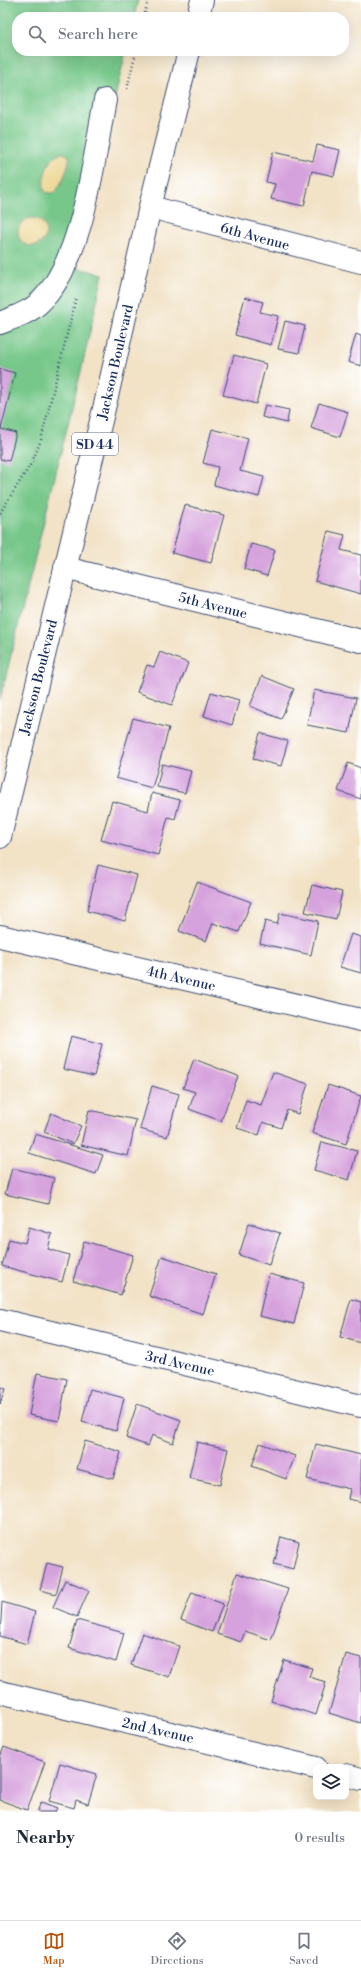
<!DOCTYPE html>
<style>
body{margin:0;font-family:"Libre Bodoni",serif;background:#f6f6f7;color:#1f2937}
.controls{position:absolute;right:12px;bottom:12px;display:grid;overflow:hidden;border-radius:8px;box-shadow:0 4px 16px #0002}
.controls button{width:36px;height:36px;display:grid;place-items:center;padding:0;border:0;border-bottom:1px solid #e0e1e3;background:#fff;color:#1f2937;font:20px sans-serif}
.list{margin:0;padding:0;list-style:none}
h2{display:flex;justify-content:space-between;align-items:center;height:52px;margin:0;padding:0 16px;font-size:17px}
h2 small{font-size:13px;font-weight:400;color:#747a83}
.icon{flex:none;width:22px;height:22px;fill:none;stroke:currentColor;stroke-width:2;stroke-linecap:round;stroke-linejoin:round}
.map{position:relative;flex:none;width:361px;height:1812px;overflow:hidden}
.search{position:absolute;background:#fff;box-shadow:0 4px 16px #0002;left:12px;right:12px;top:12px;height:44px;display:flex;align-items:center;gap:10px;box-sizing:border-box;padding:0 14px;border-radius:16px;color:#747a83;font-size:15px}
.sheet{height:108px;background:#fff}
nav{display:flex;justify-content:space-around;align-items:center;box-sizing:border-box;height:56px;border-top:1px solid #e0e1e3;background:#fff;font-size:11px;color:#747a83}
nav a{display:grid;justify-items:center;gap:2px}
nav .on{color:#b45309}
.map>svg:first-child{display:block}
.green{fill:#76c789;stroke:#487b74}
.sand{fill:#eeda9e;stroke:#84847e}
.building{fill:#d6a2dd}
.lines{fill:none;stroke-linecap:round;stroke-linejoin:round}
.minor-casing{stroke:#3b4a6e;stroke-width:24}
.major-casing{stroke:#3b4a6e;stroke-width:24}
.path{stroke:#3b4a6e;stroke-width:2.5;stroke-dasharray:1 3;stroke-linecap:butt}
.minor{stroke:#fff;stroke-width:22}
.major{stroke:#fff;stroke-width:22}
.labels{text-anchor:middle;stroke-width:3.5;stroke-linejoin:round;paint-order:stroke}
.shield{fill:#fff;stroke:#5f6d8e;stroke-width:1}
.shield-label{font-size:13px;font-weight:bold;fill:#1b2f5e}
.street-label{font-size:14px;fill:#1b2f5e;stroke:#fff}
</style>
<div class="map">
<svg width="361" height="1812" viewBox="0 0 361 1812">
<rect width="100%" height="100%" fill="#fff"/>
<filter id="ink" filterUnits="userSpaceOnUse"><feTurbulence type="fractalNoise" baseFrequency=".025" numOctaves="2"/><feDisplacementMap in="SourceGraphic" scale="8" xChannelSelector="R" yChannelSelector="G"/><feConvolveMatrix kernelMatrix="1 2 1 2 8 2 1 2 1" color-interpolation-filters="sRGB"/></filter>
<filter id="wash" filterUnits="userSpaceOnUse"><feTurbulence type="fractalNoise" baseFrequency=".012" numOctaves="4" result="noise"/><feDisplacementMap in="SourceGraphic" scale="16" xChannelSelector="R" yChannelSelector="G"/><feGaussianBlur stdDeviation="0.9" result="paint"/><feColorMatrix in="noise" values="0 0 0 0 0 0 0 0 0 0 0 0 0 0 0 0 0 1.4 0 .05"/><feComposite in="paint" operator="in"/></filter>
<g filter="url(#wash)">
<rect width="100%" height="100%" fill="#f2e2c6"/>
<polygon class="green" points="0,0 138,0 134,17 17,17 17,51 126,51 74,267 103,274 81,371 0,700"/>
<g class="sand">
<path d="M 63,153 L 69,156 C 70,164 61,187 54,193 L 45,192 C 41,179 48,156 63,153 Z"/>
<circle cx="32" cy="232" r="14"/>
</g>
<g id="blocks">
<g class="building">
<polygon points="317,145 340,150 334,176 312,171 304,206 271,199 275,184 266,182 273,152 313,161"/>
<polygon points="245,297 263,302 260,312 278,316 271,345 235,335"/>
<polygon points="285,321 305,326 299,353 278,349"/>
<polygon points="356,334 361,336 361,366 348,362"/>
<polygon points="234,355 266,364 256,404 223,395"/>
<polygon points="0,369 15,373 1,429 16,433 9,461 0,459"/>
<polygon points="319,403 348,412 340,437 311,428"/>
<polygon points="265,405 289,410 287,423 262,417"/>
<polygon points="212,429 248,438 240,471 264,477 259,497 214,485 218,467 203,463"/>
<polygon points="185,505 224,515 211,563 172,553"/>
<polygon points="328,531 345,535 341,550 361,555 361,594 315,581"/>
<polygon points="251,544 275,550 267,576 244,569"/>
<polygon points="160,652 188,663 172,705 137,692 147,665 154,667"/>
<polygon points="262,676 294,689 281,719 250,706"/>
<polygon points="314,690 356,698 349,733 307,725"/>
<polygon points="211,692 239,700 232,725 204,716"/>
<polygon points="133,718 169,728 152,788 116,778"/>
<polygon points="260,733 288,741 281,766 253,759"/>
<polygon points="348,763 361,768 361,799 338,791"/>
<polygon points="162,764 191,771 185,793 157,787"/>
<polygon points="152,793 180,800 175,819 168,817 158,855 101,840 112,801 148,811"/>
<polygon points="98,865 137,875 125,921 87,911"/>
<polygon points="197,882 251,902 239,932 213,923 206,941 179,931"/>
<polygon points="312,885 342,892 336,919 305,912"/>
<polygon points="280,913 318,921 311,955 260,943 265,921 277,924"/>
<polygon points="351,934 361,937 361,973 340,967"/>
<polygon points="71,1036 102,1044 94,1076 63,1069"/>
<polygon points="194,1059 238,1076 221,1121 189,1109 195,1092 183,1088"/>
<polygon points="273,1072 308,1084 298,1114 287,1110 281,1128 263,1122 259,1135 237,1128 246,1100 261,1105"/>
<polygon points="328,1085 361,1096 346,1144 312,1133"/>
<polygon points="152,1086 179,1094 167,1137 140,1129"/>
<polygon points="89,1110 136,1120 128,1156 81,1145"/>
<polygon points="51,1113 81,1126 73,1144 44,1132"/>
<polygon points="35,1134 103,1155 96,1174 29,1153"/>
<polygon points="322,1142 357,1151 349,1180 314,1170"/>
<polygon points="12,1168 54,1178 48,1204 5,1194"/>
<polygon points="249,1223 280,1233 269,1265 239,1255"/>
<polygon points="29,1227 52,1234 48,1249 69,1255 62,1282 2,1266 9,1239 25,1243"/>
<polygon points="84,1241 133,1255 121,1295 73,1281"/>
<polygon points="162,1256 216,1274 203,1314 149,1296"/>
<polygon points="269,1274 304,1283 294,1324 259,1316"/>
<polygon points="351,1299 361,1302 361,1343 340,1337"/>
<polygon points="37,1373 67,1379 59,1421 29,1415"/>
<polygon points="0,1387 5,1389 0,1404"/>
<polygon points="90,1389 124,1398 116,1431 82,1422"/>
<polygon points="137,1404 181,1420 173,1443 152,1435 148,1446 126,1438"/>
<polygon points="85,1441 121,1452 113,1479 77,1469"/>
<polygon points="197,1442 228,1449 220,1485 189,1478"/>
<polygon points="260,1443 295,1456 286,1479 252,1466"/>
<polygon points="316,1444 361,1455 361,1502 348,1499 350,1489 307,1479"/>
<polygon points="281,1537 299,1542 293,1569 274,1564"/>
<polygon points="47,1563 63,1567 56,1594 40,1590"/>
<polygon points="237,1573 288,1589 271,1640 245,1631 241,1642 217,1634"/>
<polygon points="65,1580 89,1590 77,1617 53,1607"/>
<polygon points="192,1592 223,1604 212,1632 181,1620"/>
<polygon points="2,1602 35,1612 27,1644 0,1636"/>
<polygon points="77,1620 124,1633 116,1662 69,1648"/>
<polygon points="142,1633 179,1646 169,1677 131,1665"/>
<polygon points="346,1654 361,1658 361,1723 329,1713"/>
<polygon points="284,1660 312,1668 309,1677 326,1682 316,1715 271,1701"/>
<polygon points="4,1747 45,1762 27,1810 0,1800 0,1757"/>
<polygon points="60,1763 97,1774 88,1804 76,1800 74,1808 49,1801"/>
<polygon points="41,1802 57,1808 55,1812 37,1812"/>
</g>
</g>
</g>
<g filter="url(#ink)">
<use href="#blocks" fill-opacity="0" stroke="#3b4a6e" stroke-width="1"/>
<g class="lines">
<defs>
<g id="minor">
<polyline points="150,207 361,262"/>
<path d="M 0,323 C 13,318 28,313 38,304 C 83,264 94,158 105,100"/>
<polyline points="65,568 361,641"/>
<polyline points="0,936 361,1020"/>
<polyline points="0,1320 361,1406"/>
<polyline points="0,1692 316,1768"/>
<polyline points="346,1775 361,1779"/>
</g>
<g id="major">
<polyline points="198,17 202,0"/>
<polyline points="0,837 108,392 150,207 189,51"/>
</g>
</defs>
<use href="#minor" class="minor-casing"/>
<use href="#major" class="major-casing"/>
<g class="path">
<polyline points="144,17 148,0"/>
<polyline points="127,89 136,51"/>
<polyline points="0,513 32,462 41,440 76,298"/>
</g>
<use href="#minor" class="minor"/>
<use href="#major" class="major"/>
</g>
</g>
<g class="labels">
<rect class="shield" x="72" y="433" width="46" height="22" rx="3"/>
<g class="shield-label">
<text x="95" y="449">SD 44</text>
</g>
<g class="street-label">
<text transform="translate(255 236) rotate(15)" y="5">6th Avenue</text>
<text transform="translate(115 362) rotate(-77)" y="5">Jackson Boulevard</text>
<text transform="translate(213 605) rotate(14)" y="5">5th Avenue</text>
<text transform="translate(38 677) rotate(-76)" y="5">Jackson Boulevard</text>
<text transform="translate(181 978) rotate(13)" y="5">4th Avenue</text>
<text transform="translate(180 1363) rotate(13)" y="5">3rd Avenue</text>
<text transform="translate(158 1730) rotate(13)" y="5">2nd Avenue</text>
</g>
</g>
</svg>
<div class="controls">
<button><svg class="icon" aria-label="layers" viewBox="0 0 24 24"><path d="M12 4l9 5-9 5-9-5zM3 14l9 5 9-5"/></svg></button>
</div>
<div class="search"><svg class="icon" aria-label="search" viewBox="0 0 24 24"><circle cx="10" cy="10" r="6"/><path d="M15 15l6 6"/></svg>Search here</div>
</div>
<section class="sheet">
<h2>Nearby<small>0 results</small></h2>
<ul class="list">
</ul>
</section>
<nav>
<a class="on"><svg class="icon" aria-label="map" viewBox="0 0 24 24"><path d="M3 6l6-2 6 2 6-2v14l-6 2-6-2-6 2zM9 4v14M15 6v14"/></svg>Map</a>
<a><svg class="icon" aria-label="directions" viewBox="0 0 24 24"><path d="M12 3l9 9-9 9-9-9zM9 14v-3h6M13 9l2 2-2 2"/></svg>Directions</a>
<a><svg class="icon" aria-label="saved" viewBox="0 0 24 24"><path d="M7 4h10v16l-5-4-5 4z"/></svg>Saved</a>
</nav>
